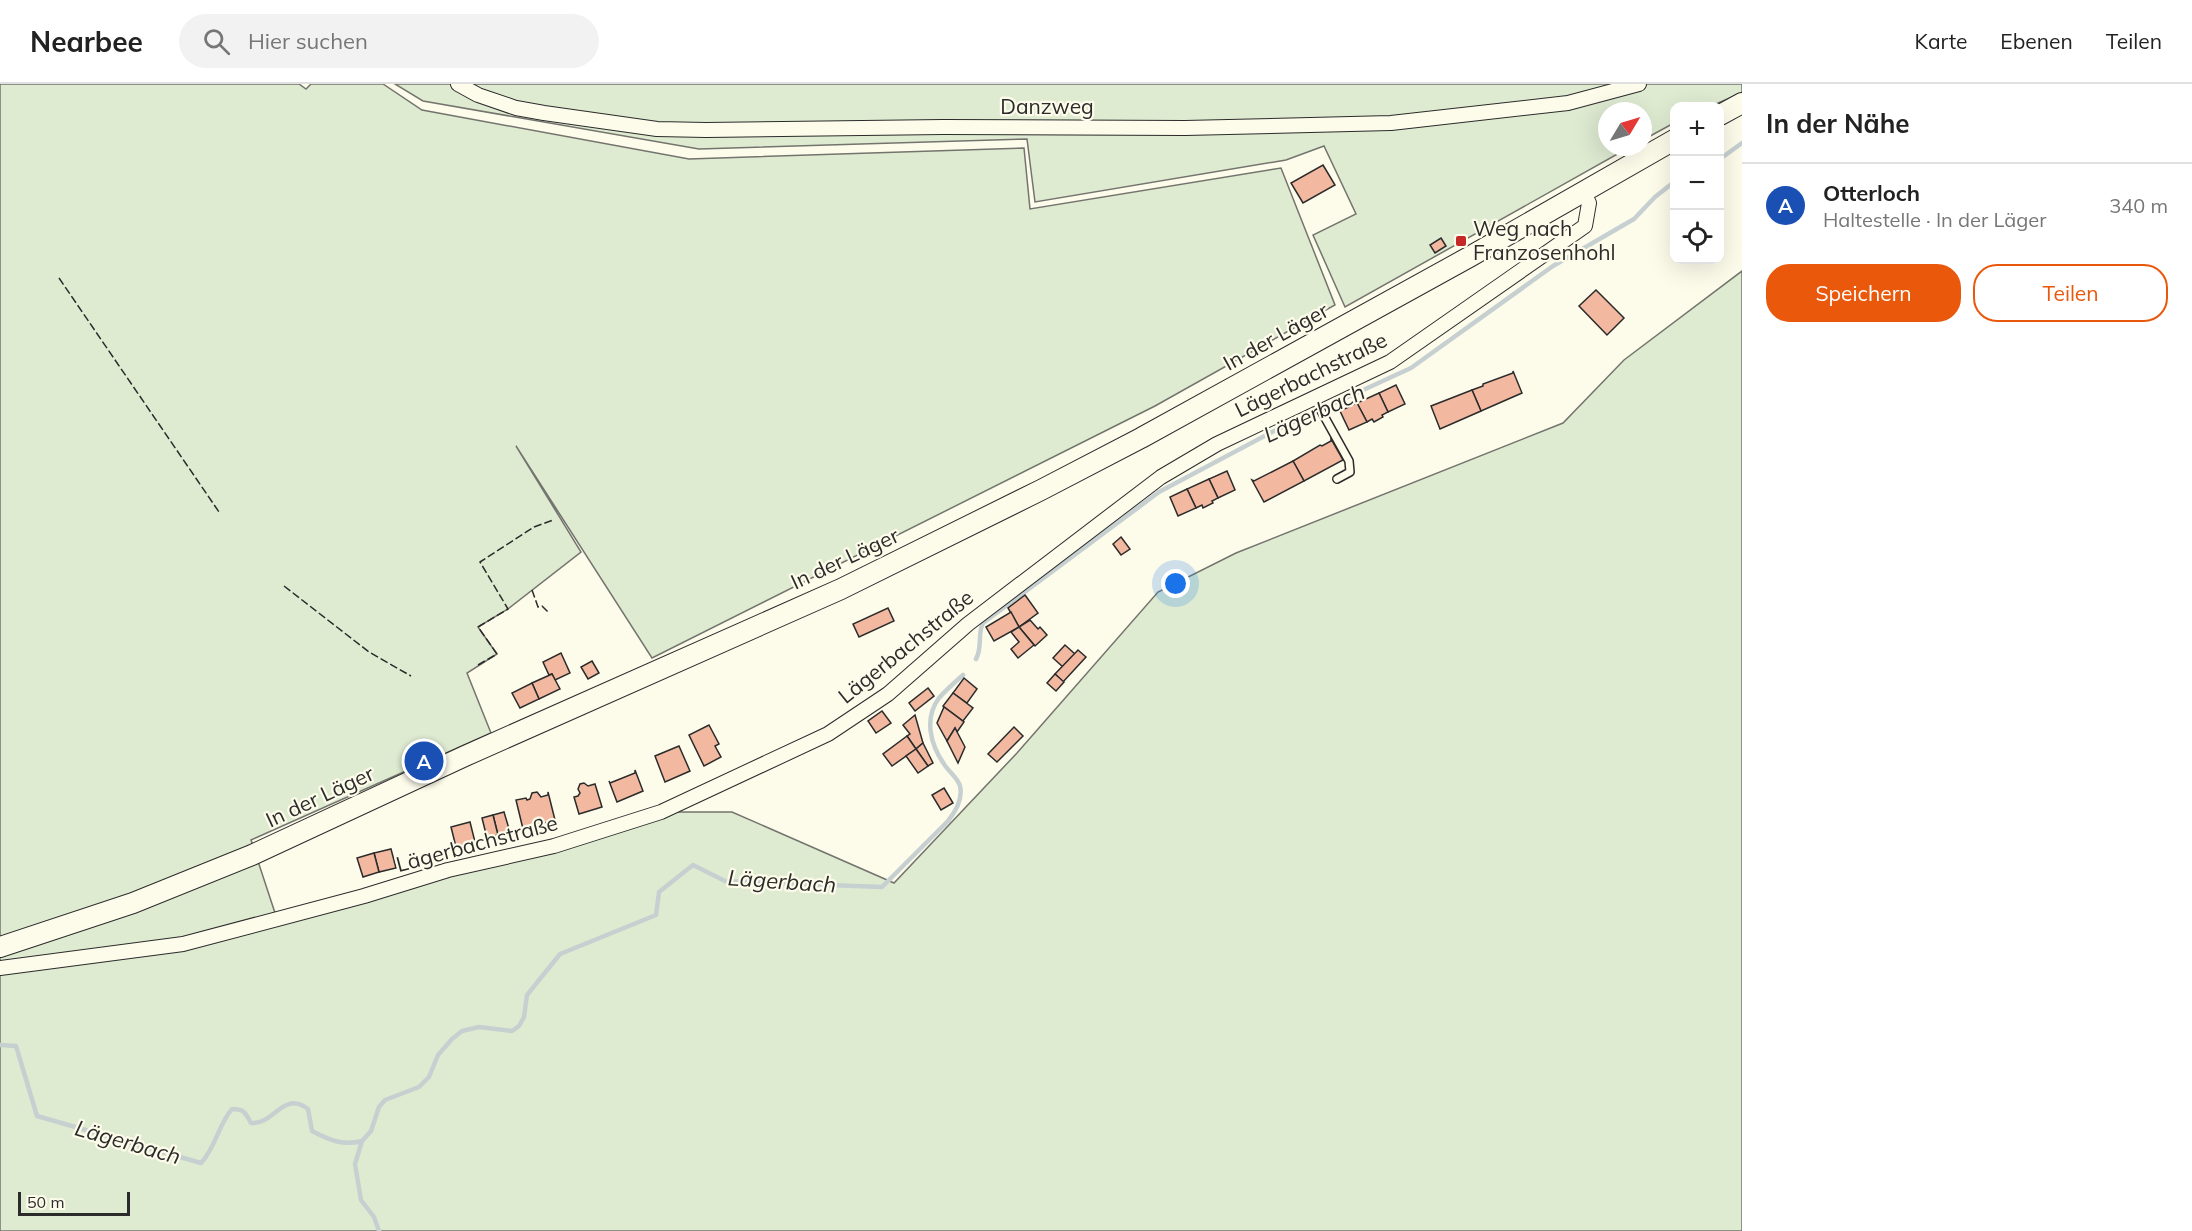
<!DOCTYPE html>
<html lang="de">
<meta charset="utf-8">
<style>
body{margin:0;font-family:Mulish,sans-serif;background:#f2f2f2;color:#222}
.controls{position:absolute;right:18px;top:18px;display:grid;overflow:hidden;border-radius:12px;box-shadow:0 6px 24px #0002}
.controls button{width:54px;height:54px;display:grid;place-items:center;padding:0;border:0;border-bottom:2px solid #e0e0e0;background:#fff;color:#222;font:30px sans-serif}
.compass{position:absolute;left:1598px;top:18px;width:54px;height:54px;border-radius:50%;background:#fff;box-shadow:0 6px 24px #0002;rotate:52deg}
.scale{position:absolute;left:18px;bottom:15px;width:112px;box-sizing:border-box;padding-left:6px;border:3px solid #2b2b2b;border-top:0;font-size:16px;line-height:21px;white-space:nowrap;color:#2b2b2b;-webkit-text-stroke:4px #fdfbea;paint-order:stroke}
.you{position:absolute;left:1176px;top:500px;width:21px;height:21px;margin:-15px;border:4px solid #fff;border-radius:50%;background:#1a73e8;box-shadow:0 0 0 9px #1a73e833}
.badge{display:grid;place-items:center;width:39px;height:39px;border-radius:50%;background:#ea580c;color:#fff;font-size:20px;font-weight:700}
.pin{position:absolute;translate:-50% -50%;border:3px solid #fff;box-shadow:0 2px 6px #0006}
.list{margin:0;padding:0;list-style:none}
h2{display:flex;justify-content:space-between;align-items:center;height:78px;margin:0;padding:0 24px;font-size:26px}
h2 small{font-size:20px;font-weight:400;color:#767676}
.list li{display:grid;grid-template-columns:39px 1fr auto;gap:18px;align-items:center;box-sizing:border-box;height:84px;padding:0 24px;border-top:2px solid #e0e0e0}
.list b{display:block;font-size:22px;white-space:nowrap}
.list p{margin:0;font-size:20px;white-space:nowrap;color:#767676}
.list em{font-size:20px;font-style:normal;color:#767676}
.actions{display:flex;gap:12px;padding:18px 24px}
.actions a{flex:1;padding:14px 0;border:2px solid #ea580c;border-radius:24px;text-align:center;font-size:21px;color:#ea580c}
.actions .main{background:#ea580c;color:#fff}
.icon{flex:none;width:33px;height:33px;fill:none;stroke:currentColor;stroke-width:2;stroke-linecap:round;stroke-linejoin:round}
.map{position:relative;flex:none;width:1742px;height:1147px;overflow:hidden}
header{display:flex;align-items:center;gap:36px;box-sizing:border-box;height:84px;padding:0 30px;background:#fff;border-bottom:2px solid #e0e0e0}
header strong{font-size:28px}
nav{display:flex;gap:33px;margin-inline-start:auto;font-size:21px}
.search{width:420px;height:54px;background:#f2f2f2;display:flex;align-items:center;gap:15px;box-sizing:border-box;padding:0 21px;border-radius:33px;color:#767676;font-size:22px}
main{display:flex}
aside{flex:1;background:#fff}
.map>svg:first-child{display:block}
.green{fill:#deebd1;stroke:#74746e;stroke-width:1.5}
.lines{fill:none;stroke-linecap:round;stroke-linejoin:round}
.stream{stroke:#c7d0d0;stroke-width:4.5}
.building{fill:#f2b8a0;stroke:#2b2b2b;stroke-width:1.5}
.service-casing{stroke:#2b2b2b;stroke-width:10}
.minor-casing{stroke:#2b2b2b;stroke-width:16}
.secondary-casing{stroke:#2b2b2b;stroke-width:22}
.service{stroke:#fdfbea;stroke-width:7}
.minor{stroke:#fdfbea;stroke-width:14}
.secondary{stroke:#fdfbea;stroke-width:20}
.fence{stroke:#2b2b2b;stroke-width:1.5;stroke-dasharray:8 3;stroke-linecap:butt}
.poi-dot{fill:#c62828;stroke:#fdfbea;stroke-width:2}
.labels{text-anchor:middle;stroke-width:4.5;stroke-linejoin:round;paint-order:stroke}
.street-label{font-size:21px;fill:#2b2b2b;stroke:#fdfbea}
.poi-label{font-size:21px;fill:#2b2b2b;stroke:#fdfbea;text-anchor:start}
.water-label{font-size:22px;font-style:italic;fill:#2b2b2b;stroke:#fdfbea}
</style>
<header>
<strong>Nearbee</strong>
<div class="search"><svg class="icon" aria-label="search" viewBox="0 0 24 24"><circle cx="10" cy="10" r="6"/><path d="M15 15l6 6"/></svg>Hier suchen</div>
<nav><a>Karte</a><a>Ebenen</a><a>Teilen</a></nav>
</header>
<main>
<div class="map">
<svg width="1742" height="1147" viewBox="0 0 1742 1147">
<rect width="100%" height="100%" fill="#fdfbea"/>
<g class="green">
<polygon points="0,0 299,0 306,5 311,0 383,0 422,26 689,75 1024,64 1030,125 1281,84 1335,221 1155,322 652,574 516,362 581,468 508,525 478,543 497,570 467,589 491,649 251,756 279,841 661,728 732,728 894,799 1017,669 1158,508 1236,469 1563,339 1624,276 1742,187 1742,1147 0,1147"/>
<polygon points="395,0 1742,0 1742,9 1711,22 1674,22 1674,39 1643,56 1643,27 1607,27 1607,63 1630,63 1345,223 1313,151 1356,130 1324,62 1286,76 1035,118 1027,55 699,65 423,17"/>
</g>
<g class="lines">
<g class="stream">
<polyline points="1720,75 1742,59"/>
<path d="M 976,575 C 983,563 977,550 983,539 L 1159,408 L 1274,347 L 1411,284 L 1553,182 L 1634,135 L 1655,113 L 1674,98"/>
<path d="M 0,961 L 16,962 L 37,1032 L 201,1079 C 216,1063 218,1041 232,1025 C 245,1025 245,1029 251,1039 C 274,1041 283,1006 308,1025 L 312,1047 C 329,1056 343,1062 362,1057 L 371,1047 L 379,1023 L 385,1016 L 419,1003 L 429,993 L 438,971 L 452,955 L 462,947 L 479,943 L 512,947 L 519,942 L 524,933 L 527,911 L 560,870 L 656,831 L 659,808 L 693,781 L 725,797 L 882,803 L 948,737 C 956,727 963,715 960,702 C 958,694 948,687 944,680 C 930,660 924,634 939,614 C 946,606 955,598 963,591"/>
<polyline points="362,1057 355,1080 361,1116 374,1133 379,1147"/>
</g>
</g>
<g class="building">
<polygon points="1323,81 1335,101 1303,119 1291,99"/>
<polygon points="1441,154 1446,162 1435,169 1430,161"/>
<polygon points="1596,206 1624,234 1607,251 1579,222"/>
<polygon points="1513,287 1522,309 1481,327 1472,306 1483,302 1483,300 1513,289"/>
<polygon points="1396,301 1405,320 1388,328 1379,309"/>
<polygon points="1472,306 1481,327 1440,345 1431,322"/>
<polygon points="1379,309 1388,328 1382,331 1383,333 1374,338 1372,335 1367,338 1357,319"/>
<polygon points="1357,319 1367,338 1349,346 1340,327"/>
<polygon points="1331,355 1343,376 1304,397 1293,377 1320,361 1322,362 1331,357"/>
<polygon points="1293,377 1304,397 1264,418 1252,396 1254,397"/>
<polygon points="1227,387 1235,406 1218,414 1209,395"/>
<polygon points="1209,395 1218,414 1212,417 1213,419 1203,424 1202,421 1196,424 1187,405"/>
<polygon points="1187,405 1196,424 1178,432 1170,413"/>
<polygon points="1121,453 1130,465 1121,471 1113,460"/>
<polygon points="1025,511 1038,529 1019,543 1008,524"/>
<polygon points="888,524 894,537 859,553 853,540"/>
<polygon points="1011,528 1019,543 994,557 986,543"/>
<polygon points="1030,536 1038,545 1040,543 1047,551 1035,562 1019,543"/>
<polygon points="1019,543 1034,561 1018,574 1011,565 1019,558 1011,548"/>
<polygon points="1065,561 1075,570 1063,583 1053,574"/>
<polygon points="1078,566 1086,573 1063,598 1055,590"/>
<polygon points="561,569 570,589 555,596 552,590 549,591 543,578"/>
<polygon points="592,577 599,589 588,595 581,583"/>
<polygon points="552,590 560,605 539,615 532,599"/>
<polygon points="1055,590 1064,598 1056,607 1047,599"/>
<polygon points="964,594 977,605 967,619 953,609"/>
<polygon points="532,599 539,615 520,624 512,609"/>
<polygon points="928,604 934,612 915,627 909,619"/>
<polygon points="953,609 973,624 963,637 943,622"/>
<polygon points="944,623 964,638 957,648 955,644 947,657 937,639"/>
<polygon points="882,627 891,639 876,649 868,637"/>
<polygon points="915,631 923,659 916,665 907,652 910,650 903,641"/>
<polygon points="709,641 719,660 715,662 721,673 704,682 689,651"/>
<polygon points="1014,643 1023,652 997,678 988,670"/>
<polygon points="955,644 965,663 958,679 947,657"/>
<polygon points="907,652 916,665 892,682 883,670"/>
<polygon points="923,659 933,679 928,682 916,665"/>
<polygon points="679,662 690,687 665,698 655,672"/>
<polygon points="916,665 928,682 918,689 906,672"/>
<polygon points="635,686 643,707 617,718 609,697 610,699 635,689"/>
<polygon points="584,699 588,702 595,700 602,723 579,730 574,713 578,712 580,709 578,705 580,700"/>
<polygon points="944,704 953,719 941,726 932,711"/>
<polygon points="537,708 541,713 548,711 548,708 555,736 523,745 516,716 526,714 527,716 530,715 532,709"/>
<polygon points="504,728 510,748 498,751 493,731"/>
<polygon points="493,731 498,751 487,754 482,734"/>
<polygon points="470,738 475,758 456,763 451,743"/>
<polygon points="391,765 396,784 379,788 374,769"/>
<polygon points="374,769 379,788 363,793 357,774"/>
</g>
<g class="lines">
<defs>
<polyline id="service" points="1314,314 1349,377 1350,388 1337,395"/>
<g id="minor">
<polyline points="458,0 478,11 516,24 544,29 657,45 706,46 943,43 1185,44 1391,39 1568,19 1639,0"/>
<polyline points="0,884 183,860 364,812 448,786 554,762 661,728 828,650 888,610 968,540 1161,393 1217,360 1390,278 1585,142 1589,119 1583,107"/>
</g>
<g id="secondary">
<polyline points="1720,31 1742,19"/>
<polyline points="0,863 133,819 252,771 465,672 841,505 1041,406 1141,354 1471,172 1674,56"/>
</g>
</defs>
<use href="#service" class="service-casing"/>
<use href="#minor" class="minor-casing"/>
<use href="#secondary" class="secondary-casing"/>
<use href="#service" class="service"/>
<use href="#minor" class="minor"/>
<use href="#secondary" class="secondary"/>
<g class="fence">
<polyline points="59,194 219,428"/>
<polyline points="284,502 369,568 411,592"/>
<polyline points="532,506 538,523 542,522 548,528"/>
<polyline points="478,581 497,570 478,543 508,525 480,478 534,443 553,436"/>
</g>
</g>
<rect class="poi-dot" x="1455" y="151" width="12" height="12" rx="3"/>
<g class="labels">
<g class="street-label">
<text x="1047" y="30">Danzweg</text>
<text transform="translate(1276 253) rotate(-29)" y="7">In der Läger</text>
<text transform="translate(1311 291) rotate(-26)" y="7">Lägerbachstraße</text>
<text transform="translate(845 475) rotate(-25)" y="7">In der Läger</text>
<text transform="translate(906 563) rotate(-39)" y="7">Lägerbachstraße</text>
<text transform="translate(320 713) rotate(-25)" y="7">In der Läger</text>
<text transform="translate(477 760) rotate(-15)" y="7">Lägerbachstraße</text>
</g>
<g class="poi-label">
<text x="1473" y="152">Weg nach<tspan x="1473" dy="24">Franzosenhohl</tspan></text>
</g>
<g class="water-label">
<text transform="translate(1314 329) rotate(-25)" y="8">Lägerbach</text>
<text transform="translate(782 797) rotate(4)" y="8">Lägerbach</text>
<text transform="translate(128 1058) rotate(16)" y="8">Lägerbach</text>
</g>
</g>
</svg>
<div class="controls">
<button>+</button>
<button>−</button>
<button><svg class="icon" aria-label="locate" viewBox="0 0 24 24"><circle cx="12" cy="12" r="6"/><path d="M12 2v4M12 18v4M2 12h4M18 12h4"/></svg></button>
</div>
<svg class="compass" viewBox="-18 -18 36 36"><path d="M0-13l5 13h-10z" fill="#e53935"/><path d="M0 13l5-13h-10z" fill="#767676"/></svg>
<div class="scale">50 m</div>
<div class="you"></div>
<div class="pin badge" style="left:424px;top:677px;background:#1a4fb4">A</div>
</div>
<aside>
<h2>In der Nähe<small></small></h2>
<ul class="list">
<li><span class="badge" style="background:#1a4fb4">A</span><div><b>Otterloch</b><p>Haltestelle · In der Läger</p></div><em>340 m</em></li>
</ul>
<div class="actions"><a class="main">Speichern</a><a>Teilen</a></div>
</aside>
</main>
